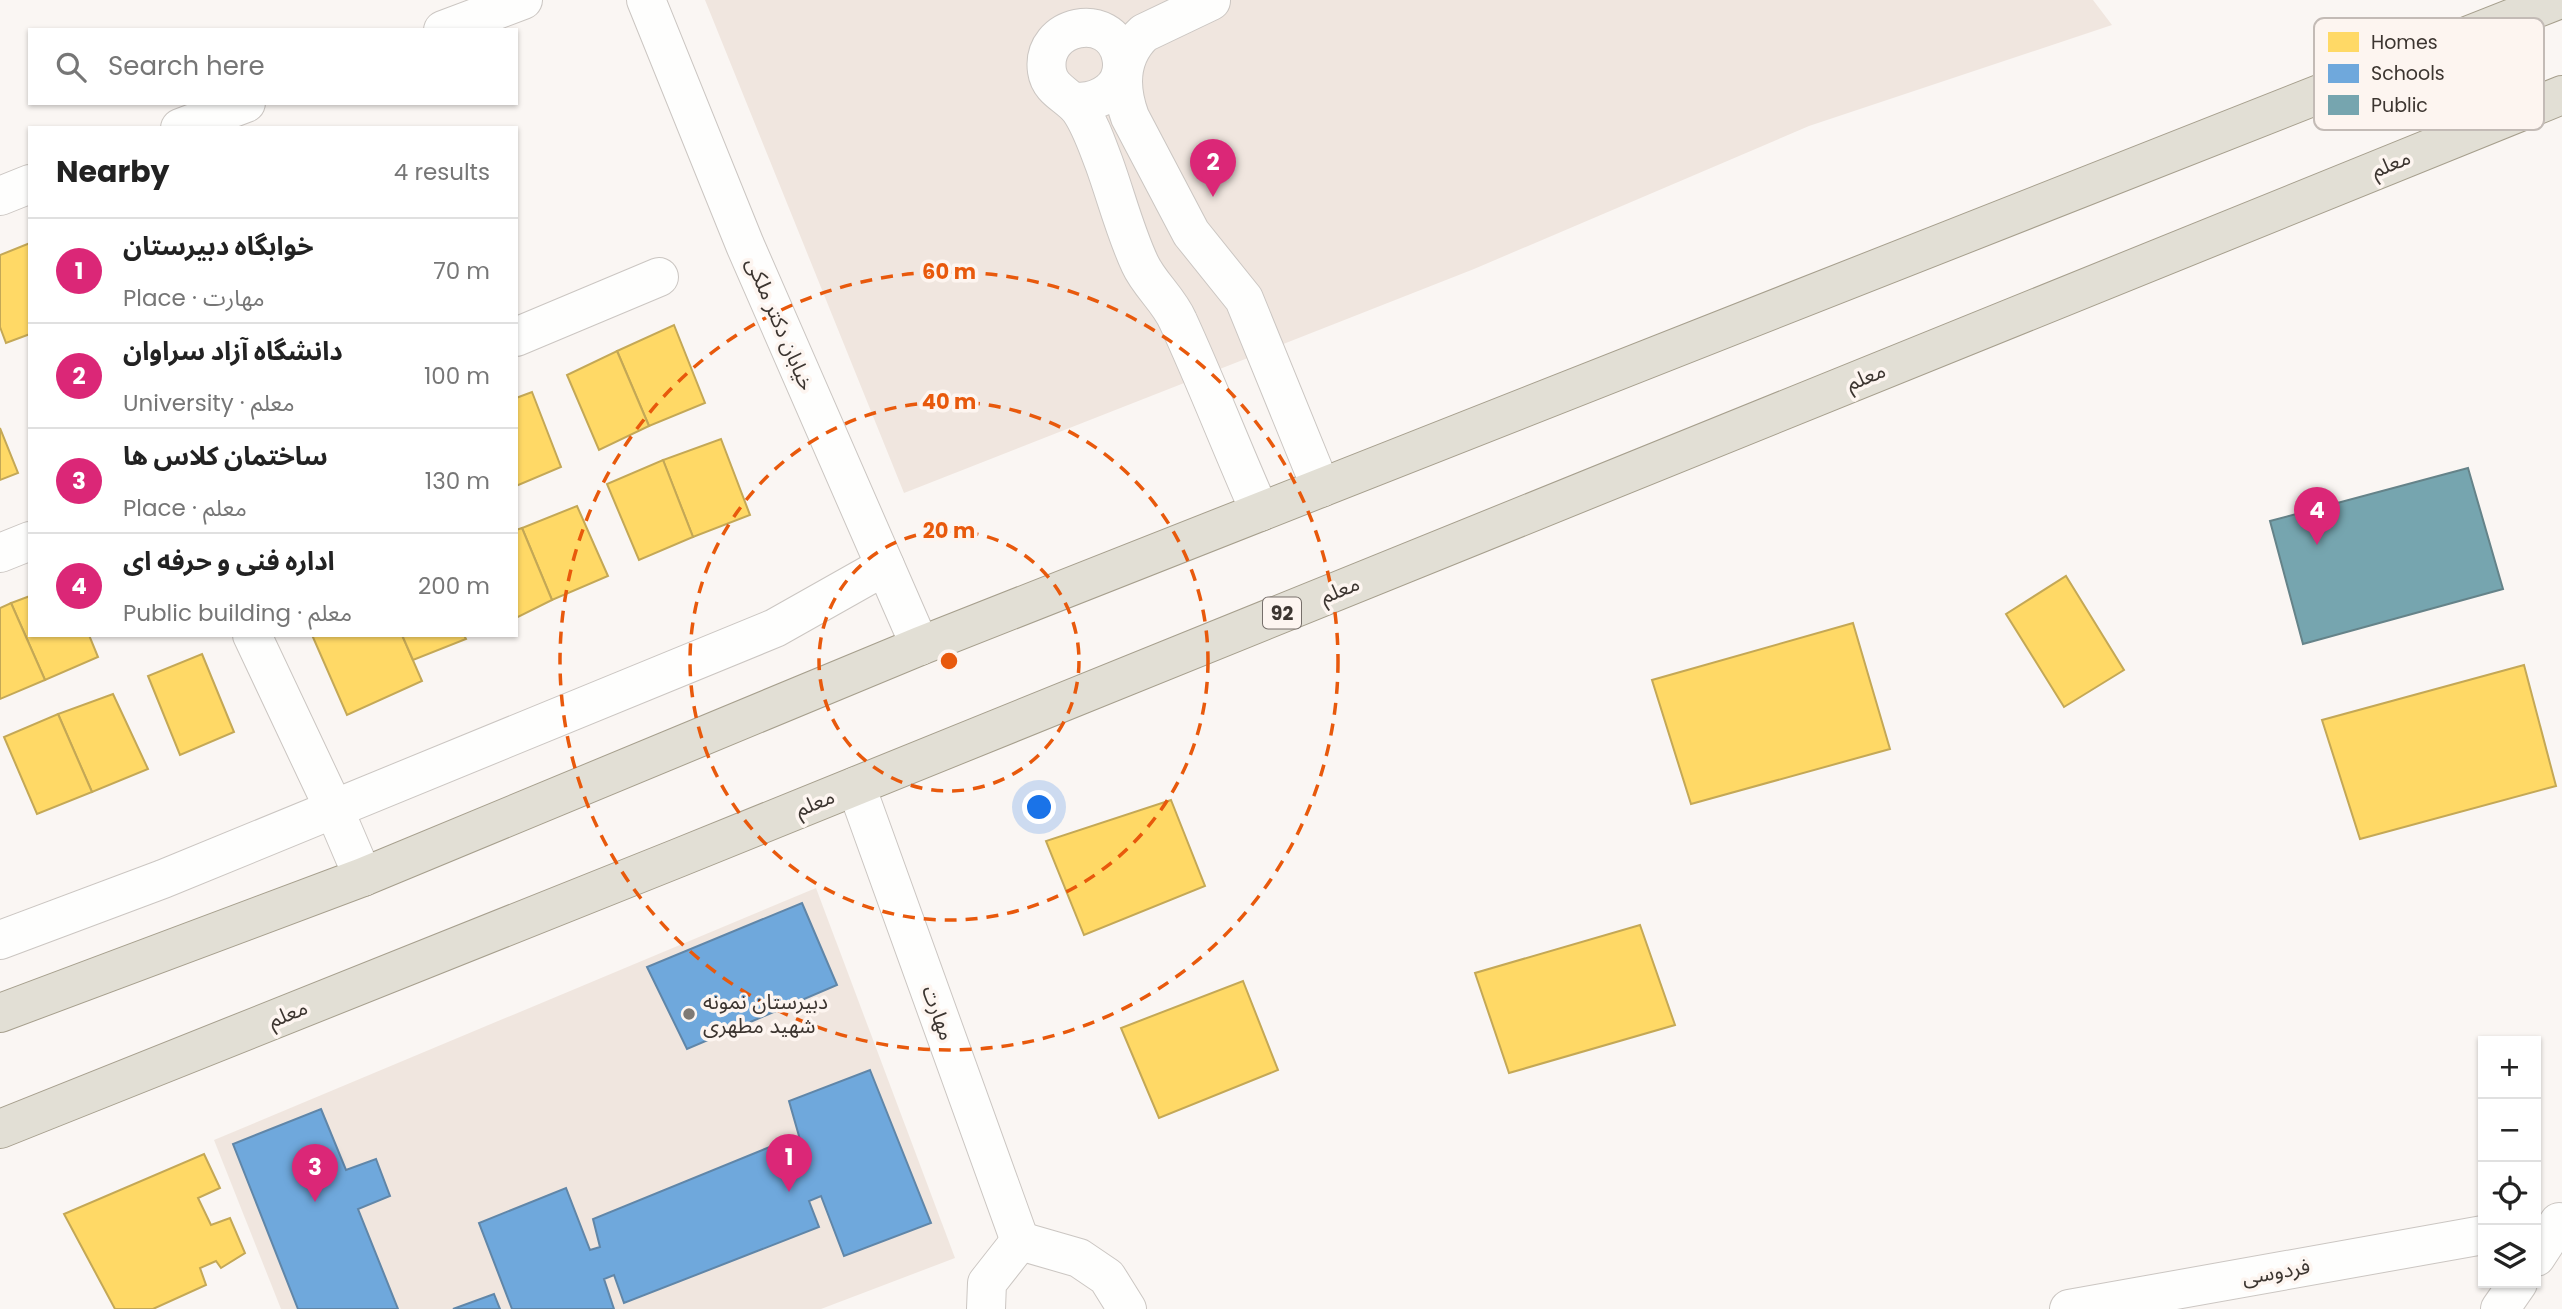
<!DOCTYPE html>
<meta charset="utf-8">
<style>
body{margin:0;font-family:Poppins,"Noto Sans Arabic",sans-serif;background:#f2f2f2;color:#222}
.controls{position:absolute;right:21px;bottom:21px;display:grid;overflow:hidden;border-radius:0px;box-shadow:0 2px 5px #0004}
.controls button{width:63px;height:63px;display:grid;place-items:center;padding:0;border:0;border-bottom:2px solid #e0e0e0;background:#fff;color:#222;font:35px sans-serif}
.you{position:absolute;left:1040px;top:808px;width:24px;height:24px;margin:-18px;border:5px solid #fff;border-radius:50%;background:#1a73e8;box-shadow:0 0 0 10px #1a73e833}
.badge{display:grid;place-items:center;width:46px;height:46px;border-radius:50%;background:#db2777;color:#fff;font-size:23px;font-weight:700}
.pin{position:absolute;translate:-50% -58px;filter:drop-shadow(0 2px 4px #0008)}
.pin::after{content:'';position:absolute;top:37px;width:24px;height:21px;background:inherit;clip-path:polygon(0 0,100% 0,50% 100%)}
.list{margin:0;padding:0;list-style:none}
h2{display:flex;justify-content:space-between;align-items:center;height:91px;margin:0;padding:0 28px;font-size:30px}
h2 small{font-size:23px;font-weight:400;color:#767676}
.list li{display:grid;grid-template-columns:46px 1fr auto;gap:21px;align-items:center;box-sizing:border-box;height:105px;padding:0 28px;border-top:2px solid #e0e0e0}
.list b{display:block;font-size:26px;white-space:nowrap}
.list p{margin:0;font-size:23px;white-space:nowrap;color:#767676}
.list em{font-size:23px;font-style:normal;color:#767676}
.icon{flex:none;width:38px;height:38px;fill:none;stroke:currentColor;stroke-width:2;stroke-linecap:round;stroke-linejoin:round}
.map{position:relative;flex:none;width:2562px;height:1309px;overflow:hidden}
.search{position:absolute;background:#fff;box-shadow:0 2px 5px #0004;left:28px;top:28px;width:490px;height:77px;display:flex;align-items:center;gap:18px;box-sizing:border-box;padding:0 24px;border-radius:0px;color:#767676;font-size:26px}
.panel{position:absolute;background:#fff;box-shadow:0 2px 5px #0004;left:28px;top:126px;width:490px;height:511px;border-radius:0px}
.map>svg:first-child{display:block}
.built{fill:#f0e6df}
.homes{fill:#ffd966;stroke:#c4a856;stroke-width:2}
.schools{fill:#6fa8dc;stroke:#6086a8;stroke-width:2}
.public{fill:#76a5af;stroke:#658389;stroke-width:2}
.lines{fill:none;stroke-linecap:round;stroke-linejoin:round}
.minor-casing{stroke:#cbc6c2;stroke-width:40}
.major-casing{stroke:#a69f8d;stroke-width:40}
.minor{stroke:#fefefd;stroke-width:38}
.major{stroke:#e2dfd5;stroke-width:38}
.ring{fill:none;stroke:#e8590c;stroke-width:3.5;stroke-dasharray:12 9}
.poi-dot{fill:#7e7974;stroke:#fdf5f0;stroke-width:2.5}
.labels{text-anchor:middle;stroke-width:7;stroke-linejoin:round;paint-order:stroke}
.shield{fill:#fdf5f0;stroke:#766f6a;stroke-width:2}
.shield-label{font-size:19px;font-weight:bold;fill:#3c3530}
.street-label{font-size:21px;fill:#3c3530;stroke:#fdf5f0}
.poi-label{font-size:21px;fill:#3c3530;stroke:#fdf5f0;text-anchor:start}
.key{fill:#fdf5f0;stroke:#c3bbb6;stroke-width:2}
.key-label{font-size:19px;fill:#3c3530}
.centre{fill:#e8590c;stroke:#fdf5f0;stroke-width:3.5}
.ring-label{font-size:21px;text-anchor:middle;font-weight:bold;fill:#e8590c;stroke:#fdf5f0;stroke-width:7;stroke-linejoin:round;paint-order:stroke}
</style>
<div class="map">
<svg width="2562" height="1309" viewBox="0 0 2562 1309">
<rect width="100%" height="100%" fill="#faf6f3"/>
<g class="built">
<polygon points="705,0 2093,0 2112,25 1809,126 1474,269 904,493"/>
<polygon points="816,888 955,1258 821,1309 281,1309 214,1140"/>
</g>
<g class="homes">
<polygon points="30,243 30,334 6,343 0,327 0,255"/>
<polygon points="674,325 705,403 649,426 617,351"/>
<polygon points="617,351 649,426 599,450 567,375"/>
<polygon points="532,392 561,467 516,486 516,398"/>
<polygon points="0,428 18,473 0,480"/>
<polygon points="721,439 750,515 693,537 663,460"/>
<polygon points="663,460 693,537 639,560 607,484"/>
<polygon points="577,506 608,576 552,600 522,528"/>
<polygon points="522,528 552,600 516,618 516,530"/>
<polygon points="2066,576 2124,670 2064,707 2006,614"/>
<polygon points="30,596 30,635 89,635 98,657 45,680 11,603"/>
<polygon points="11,603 45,680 0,699 0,608"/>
<polygon points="1853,623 1890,749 1691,804 1652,680"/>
<polygon points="312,635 402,635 422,681 347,715"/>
<polygon points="402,635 464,635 466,639 413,660"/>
<polygon points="202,654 234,732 180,755 148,676"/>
<polygon points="2524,665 2556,786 2360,839 2322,720"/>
<polygon points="113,694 148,769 92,792 58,714"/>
<polygon points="58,714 92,792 37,814 4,737"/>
<polygon points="1171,800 1205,886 1084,935 1046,841"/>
<polygon points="1640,925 1675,1025 1509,1073 1475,973"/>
<polygon points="1243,981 1278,1070 1159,1118 1121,1028"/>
<polygon points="204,1154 220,1188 198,1198 211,1225 230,1218 245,1253 221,1268 216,1261 200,1268 206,1285 153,1309 115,1309 64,1214"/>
</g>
<g class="schools">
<polygon points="802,903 837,985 687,1049 647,967"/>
<polygon points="870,1070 931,1223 844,1256 821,1196 809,1201 819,1227 624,1303 614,1275 604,1279 614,1309 512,1309 479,1223 566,1188 590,1250 600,1247 593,1219 787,1140 795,1167 807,1164 789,1101"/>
<polygon points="321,1109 346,1170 376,1159 390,1196 358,1209 398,1309 298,1309 233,1144"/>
<polygon points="494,1294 500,1309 453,1309"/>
</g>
<polygon class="public" points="2468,468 2503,589 2303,644 2270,521"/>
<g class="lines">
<defs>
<g id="minor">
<polyline points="646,0 745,245 920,646"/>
<path d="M 1211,1 L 1144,33 C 1119,56 1119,87 1130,117 L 1191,233 L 1244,299 L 1321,488"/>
<polyline points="443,30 523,0"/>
<path d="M 1072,101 C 1099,105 1128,87 1121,56 C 1111,10 1040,24 1047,71 C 1050,91 1069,95 1080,110 C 1091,126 1097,145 1104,163 C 1116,196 1125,232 1140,264 C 1149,284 1169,300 1178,321 C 1207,384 1232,449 1260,512"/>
<polyline points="180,128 246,103"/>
<polyline points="0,196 30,184"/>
<polyline points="516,337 659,277"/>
<polyline points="0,553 30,541"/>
<polyline points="252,635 334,809 363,877"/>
<polyline points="856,786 1020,1241"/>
<polyline points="0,940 163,879 775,628 885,566"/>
<polyline points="1020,1241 1079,1258 1107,1277 1127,1309"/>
<polyline points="2536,1257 2559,1222"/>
<polyline points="986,1309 987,1283 1020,1241"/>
<polyline points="2069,1309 2483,1235"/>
<polyline points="2500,1309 2518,1283"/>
</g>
<g id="major">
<polyline points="0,1013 363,877 920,646 2558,0"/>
<polyline points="0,1129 678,858 2562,95"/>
</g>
</defs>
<use href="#minor" class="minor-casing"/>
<use href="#major" class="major-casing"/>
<use href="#minor" class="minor"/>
<use href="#major" class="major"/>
</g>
<g class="ring">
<circle cx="949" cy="661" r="130"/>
<circle cx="949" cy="661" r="259"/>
<circle cx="949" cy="661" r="389"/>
</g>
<circle class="poi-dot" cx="689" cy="1014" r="7"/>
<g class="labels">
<rect class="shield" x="1263" y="597.5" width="38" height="31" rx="5"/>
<g class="shield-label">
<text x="1282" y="620">92</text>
</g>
<g class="street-label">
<text transform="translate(2391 164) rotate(-22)" y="7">معلم</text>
<text transform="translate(780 324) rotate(67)" y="7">خیابان دکتر ملکی</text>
<text transform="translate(1866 377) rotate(-22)" y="7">معلم</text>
<text transform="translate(1340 590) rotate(-22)" y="7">معلم</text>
<text transform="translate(815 803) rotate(-22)" y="7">معلم</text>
<text transform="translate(938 1013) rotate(70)" y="7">مهارت</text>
<text transform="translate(288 1014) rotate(-22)" y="7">معلم</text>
<text transform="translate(2276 1272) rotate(-10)" y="7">فردوسی</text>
</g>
<g class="poi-label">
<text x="703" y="1009">دبیرستان نمونه<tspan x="703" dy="24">شهید مطهری</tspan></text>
</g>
</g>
<rect x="2314" y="18" width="230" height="112" rx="10" class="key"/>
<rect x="2328" y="32" width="31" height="20" fill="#ffd966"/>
<rect x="2328" y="64" width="31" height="19" fill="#6fa8dc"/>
<rect x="2328" y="95" width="31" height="20" fill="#76a5af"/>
<g class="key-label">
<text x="2371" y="49">Homes</text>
<text x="2371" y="80">Schools</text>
<text x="2371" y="112">Public</text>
</g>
<circle cx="949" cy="661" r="10" class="centre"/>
<g class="ring-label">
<text x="949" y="279">60 m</text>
<text x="949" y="409">40 m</text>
<text x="949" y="538">20 m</text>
</g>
</svg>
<div class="controls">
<button>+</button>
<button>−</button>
<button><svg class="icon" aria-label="locate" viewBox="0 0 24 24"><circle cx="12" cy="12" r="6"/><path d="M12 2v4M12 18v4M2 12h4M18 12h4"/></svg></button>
<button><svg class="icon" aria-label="layers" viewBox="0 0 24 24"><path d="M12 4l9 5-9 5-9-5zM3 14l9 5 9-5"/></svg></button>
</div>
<div class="you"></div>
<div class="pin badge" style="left:789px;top:1192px">1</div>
<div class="pin badge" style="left:1213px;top:197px">2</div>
<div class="pin badge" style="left:315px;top:1202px">3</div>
<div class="pin badge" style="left:2317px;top:545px">4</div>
<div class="search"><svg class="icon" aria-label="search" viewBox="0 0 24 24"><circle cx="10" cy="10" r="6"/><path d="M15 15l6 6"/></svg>Search here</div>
<section class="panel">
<h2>Nearby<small>4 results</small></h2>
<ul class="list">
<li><span class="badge">1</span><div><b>خوابگاه دبیرستان</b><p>Place · مهارت</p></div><em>70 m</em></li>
<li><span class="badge">2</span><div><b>دانشگاه آزاد سراوان</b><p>University · معلم</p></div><em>100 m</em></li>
<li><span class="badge">3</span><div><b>ساختمان کلاس ها</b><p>Place · معلم</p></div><em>130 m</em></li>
<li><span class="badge">4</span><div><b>اداره فنی و حرفه ای</b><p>Public building · معلم</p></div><em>200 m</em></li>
</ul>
</section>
</div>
